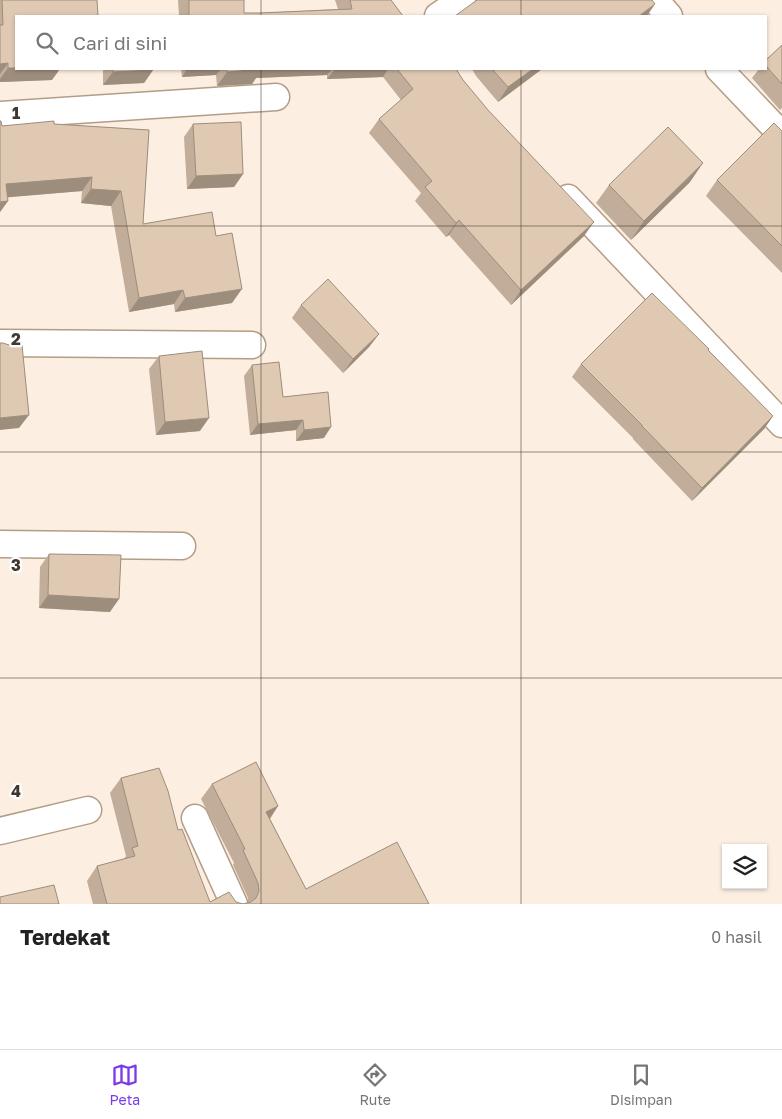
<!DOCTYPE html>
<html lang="id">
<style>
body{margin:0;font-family:"Golos Text",sans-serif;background:#f6f6f6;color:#222}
.controls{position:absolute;right:15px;bottom:15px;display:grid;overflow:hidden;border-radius:0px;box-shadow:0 1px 4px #0004}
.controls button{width:45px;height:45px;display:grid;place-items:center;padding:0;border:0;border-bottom:1px solid #e0e0e0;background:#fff;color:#222;font:25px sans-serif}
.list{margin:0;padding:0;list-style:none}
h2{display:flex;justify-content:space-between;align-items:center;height:65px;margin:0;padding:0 20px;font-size:21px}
h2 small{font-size:16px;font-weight:400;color:#767676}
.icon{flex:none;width:28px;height:28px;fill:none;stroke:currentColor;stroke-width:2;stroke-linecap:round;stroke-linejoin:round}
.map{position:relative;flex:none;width:782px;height:904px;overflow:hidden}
.search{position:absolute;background:#fff;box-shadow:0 1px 4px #0004;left:15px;right:15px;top:15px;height:55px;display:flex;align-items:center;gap:12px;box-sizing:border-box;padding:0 18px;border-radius:0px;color:#767676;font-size:19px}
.sheet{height:145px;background:#fff}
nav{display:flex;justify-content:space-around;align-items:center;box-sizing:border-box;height:70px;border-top:1px solid #e0e0e0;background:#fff;font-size:14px;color:#767676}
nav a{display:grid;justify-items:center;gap:2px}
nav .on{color:#7c3aed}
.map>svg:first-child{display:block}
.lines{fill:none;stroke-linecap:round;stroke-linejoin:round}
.street-casing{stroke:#b39d87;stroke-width:29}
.street{stroke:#fff;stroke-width:26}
.wall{fill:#c1ad99}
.shaded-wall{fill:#9d8d7d}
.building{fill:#e0c9b2;stroke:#9d8d7d}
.grid{fill:none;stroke:#40372e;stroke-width:1;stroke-opacity:0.55}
.grid-label{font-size:16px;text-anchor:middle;font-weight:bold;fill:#40372e;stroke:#fefefe;stroke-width:4.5;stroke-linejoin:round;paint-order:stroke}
</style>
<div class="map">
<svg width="782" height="904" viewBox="0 0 782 904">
<rect width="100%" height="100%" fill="#fceee0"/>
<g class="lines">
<defs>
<g id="street">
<polyline points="655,0 669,16"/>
<polyline points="438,16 462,0"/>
<polyline points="719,69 782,135"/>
<polyline points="0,115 276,97"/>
<polyline points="568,198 782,424"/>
<polyline points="0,343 252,345"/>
<polyline points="0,544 182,546"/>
<polyline points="195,818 234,904"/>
<polyline points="0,831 88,810"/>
</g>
</defs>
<use href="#street" class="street-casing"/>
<use href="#street" class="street"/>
</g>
<g class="wall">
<polygon points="0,0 97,0 16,16 52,80 0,82"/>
<polygon points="178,0 244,0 244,13 259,13 338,9 335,0 391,0 403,16 179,16"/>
<polygon points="782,45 782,108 780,110 752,78 759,69 766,69 766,60"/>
<polygon points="103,69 153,69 153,70 144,83 103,85"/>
<polygon points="181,69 456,69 463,80 584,236 511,305 449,235 446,237 415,201 421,193 369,133 379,119 401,100 383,77 327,79 327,75 256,78 252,84 217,86 216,75 182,77"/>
<polygon points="472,69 542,69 498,102 476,76"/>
<polygon points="0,121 2,126 54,124 149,130 143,224 216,236 232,303 175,312 174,304 129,312 111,206 81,203 82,191 7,197 8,201 0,212"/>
<polygon points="193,124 243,174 234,187 187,189 184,137"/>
<polygon points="782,131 782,273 706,196 717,180"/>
<polygon points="690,182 631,240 596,203 609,185"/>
<polygon points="301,305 379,334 369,347 343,373 292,318"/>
<polygon points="708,350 773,416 764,429 692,501 633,439 633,438 572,377 581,364"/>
<polygon points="159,356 200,431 156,435 149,369"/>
<polygon points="252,365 283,397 324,438 296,441 296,430 250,435 244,376"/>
<polygon points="49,554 110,612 39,608 40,567"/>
<polygon points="121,778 178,830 210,902 236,902 243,904 248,903 248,898 233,865 234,863 201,799 212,784 278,806 270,819 306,889 429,904 93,904 87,881 97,866 124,859 126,856 110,793"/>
</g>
<g class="shaded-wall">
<polygon points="655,4 647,16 639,16"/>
<polygon points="8,63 0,74 0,64"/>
<polygon points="8,68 16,68 16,69 60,69 52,80 0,82 0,79"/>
<polygon points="187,69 221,69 216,75 182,77"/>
<polygon points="258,69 332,69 327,75 256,78 252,84 217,86 227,72"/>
<polygon points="335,69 388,69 383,77 327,79"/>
<polygon points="533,69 542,69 498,102 508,87"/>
<polygon points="153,70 144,83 103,85 113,72"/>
<polygon points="703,163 690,182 631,240 644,221"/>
<polygon points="243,174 234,187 187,189 196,176"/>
<polygon points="92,177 82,191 0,198 6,184"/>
<polygon points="91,189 121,191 111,206 81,203"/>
<polygon points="8,201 0,212 0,202"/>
<polygon points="459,220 449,235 446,237 456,223"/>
<polygon points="594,222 584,236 511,305 521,290"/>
<polygon points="242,289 232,303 175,312 185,298"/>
<polygon points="183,290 174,304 129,312 139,298"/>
<polygon points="379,334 369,347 343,373 353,359"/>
<polygon points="29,415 19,428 0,430 0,418"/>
<polygon points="773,416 764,429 692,501 702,488"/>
<polygon points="209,418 200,431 156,435 165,422"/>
<polygon points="303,420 296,430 250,435 258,424"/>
<polygon points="331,427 324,438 296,441 304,430"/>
<polygon points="48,595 119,599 110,612 39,608"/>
<polygon points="278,806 268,821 266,812"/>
</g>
<g class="building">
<polygon points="2,0 97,0 98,16 16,16 16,68 8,68 8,63 0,64 0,25 3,25"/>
<polygon points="189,0 244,0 244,13 259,13 352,9 350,0 391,0 403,16 189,16"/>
<polygon points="477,0 652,0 655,4 639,16 455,16"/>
<polygon points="782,45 782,84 766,66 766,60"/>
<polygon points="113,69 153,69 153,70 113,72"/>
<polygon points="227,69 262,69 227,72"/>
<polygon points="397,69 456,69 463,80 488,110 594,222 521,290 459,220 456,223 425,187 432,181 379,119 413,89"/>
<polygon points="492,69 533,69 508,87"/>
<polygon points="0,121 1,121 2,126 54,121 54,124 149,130 143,224 212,212 216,236 232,233 242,289 185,298 183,290 139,298 121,191 91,189 92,177 6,184 8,201 0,202"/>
<polygon points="241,122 243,174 196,176 193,124"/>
<polygon points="774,123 782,131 782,246 717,180"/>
<polygon points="668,127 703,163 644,221 609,185"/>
<polygon points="328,279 379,334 353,359 301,305"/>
<polygon points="652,293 709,349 708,350 773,416 702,488 642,426 642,425 581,364"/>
<polygon points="0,343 3,343 9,345 22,345 29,415 0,418"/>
<polygon points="202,351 209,418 165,422 159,356"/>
<polygon points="279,362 283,397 328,392 331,427 304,430 303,420 258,424 252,365"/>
<polygon points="49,554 121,555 119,599 48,595"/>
<polygon points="256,762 278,806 266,812 306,889 397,842 429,904 107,904 97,866 135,856 132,848 138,846 121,778 159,768 168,791 178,830 182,829 210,902 229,892 236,902 243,904 251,902 256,898 259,891 258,883 243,850 245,849 212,784"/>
<polygon points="54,885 59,904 0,904 0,897"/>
</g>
<path class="grid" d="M 261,0 L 261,16M 521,0 L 521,16M 261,69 L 261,904M 521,69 L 521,904M 0,226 L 782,226M 0,452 L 782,452M 0,678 L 782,678"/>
<g class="grid-label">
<text x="16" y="119">1</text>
<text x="16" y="345">2</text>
<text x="16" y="571">3</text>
<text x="16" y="797">4</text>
</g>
</svg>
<div class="controls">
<button><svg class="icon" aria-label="layers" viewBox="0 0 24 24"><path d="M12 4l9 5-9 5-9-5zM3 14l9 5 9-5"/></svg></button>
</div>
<div class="search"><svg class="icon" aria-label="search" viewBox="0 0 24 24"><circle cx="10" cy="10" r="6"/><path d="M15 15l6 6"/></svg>Cari di sini</div>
</div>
<section class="sheet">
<h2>Terdekat<small>0 hasil</small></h2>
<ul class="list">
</ul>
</section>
<nav>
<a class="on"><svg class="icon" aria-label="map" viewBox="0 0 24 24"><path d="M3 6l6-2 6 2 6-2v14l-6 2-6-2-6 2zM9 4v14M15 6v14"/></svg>Peta</a>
<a><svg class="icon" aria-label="directions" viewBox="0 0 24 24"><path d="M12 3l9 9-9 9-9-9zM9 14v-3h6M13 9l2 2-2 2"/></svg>Rute</a>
<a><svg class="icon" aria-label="saved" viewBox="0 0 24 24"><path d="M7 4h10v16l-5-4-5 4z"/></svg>Disimpan</a>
</nav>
